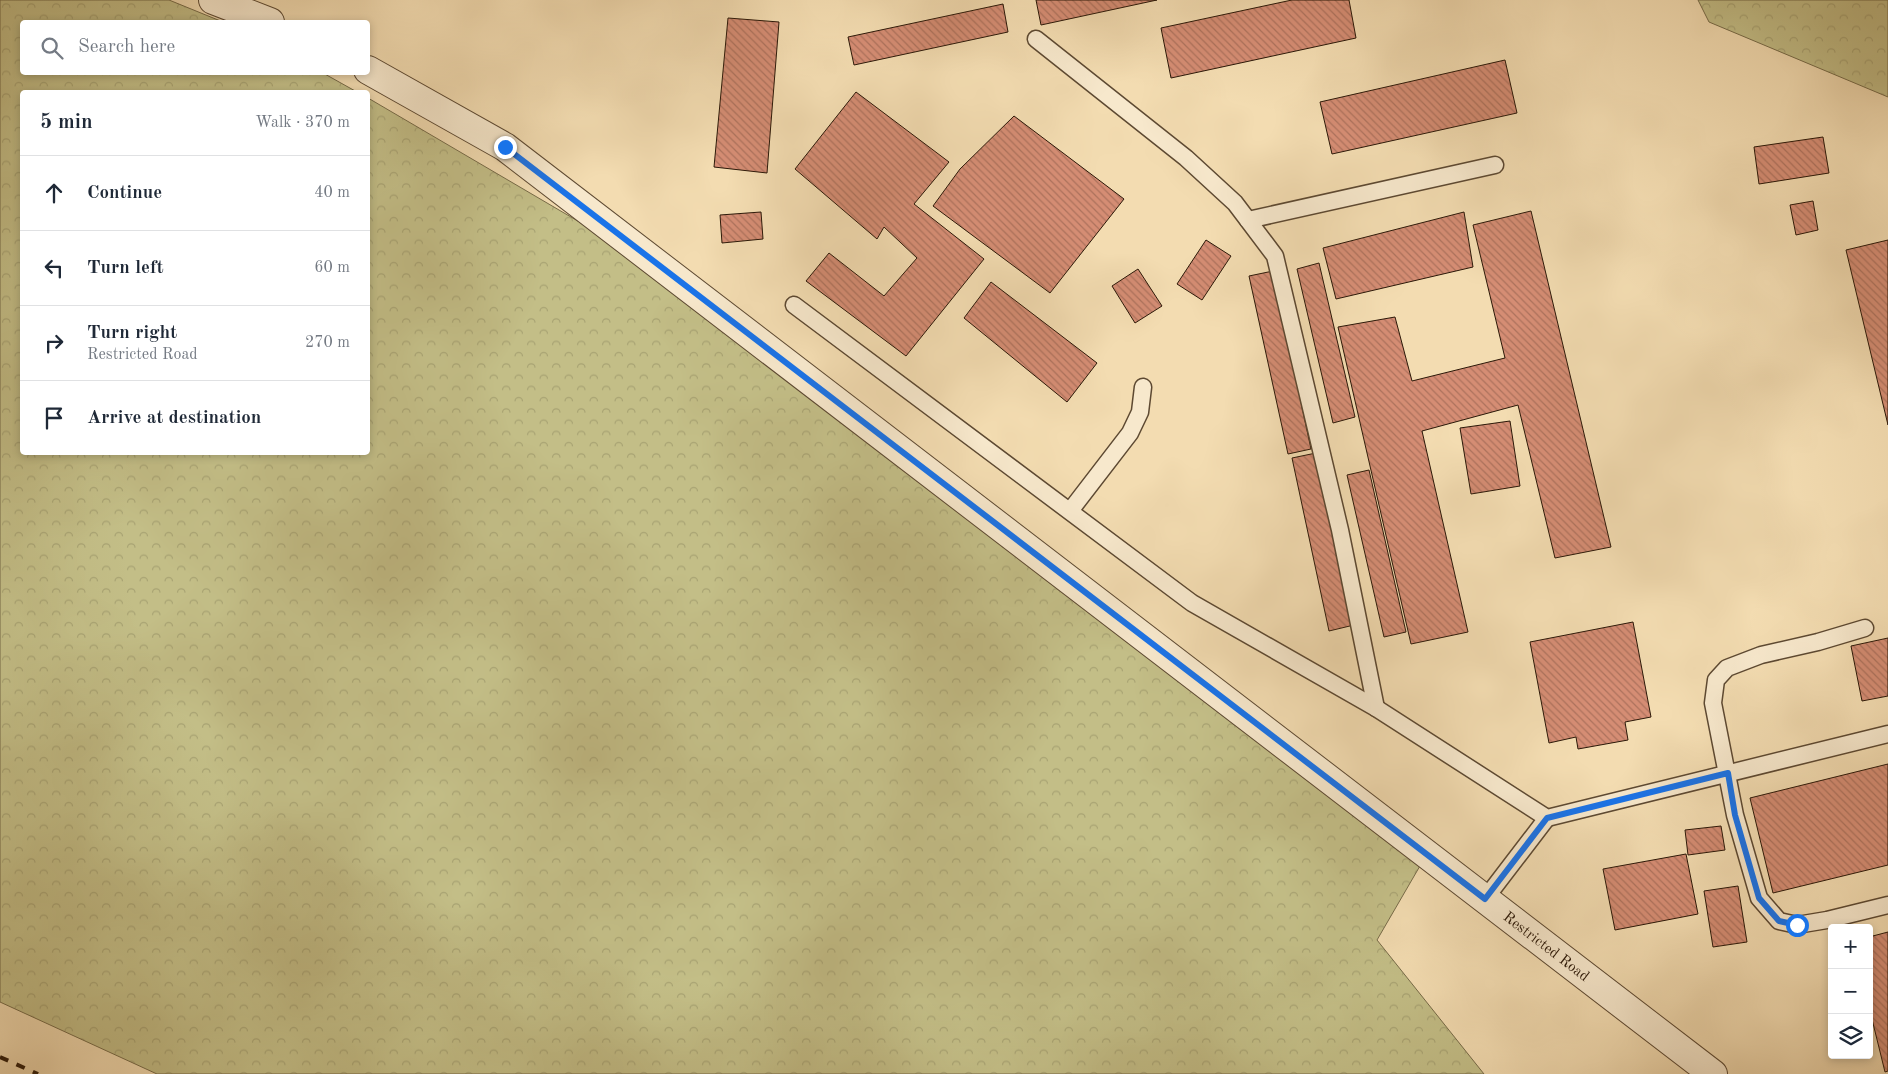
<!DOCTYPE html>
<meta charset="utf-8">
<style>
body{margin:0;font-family:"Old Standard TT",serif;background:#f6f6f7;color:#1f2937}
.controls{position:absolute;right:15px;bottom:15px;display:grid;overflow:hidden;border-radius:5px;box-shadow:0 2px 8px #0003}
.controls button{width:45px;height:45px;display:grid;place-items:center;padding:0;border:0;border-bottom:1px solid #e0e1e3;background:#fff;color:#1f2937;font:25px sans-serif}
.stop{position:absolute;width:15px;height:15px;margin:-11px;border:4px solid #1a73e8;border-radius:50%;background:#fff}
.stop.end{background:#1a73e8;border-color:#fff;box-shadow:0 1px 5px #0008}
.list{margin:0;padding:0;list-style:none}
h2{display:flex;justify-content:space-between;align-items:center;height:65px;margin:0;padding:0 20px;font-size:21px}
h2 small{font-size:16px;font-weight:400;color:#747a83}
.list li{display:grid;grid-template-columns:32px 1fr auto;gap:15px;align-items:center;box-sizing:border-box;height:75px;padding:0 20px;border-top:1px solid #e0e1e3}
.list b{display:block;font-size:19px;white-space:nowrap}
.list p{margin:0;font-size:16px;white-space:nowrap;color:#747a83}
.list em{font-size:16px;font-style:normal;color:#747a83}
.icon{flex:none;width:28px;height:28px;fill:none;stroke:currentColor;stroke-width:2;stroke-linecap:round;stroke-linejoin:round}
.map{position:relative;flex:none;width:1888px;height:1074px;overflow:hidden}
.search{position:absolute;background:#fff;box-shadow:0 2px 8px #0003;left:20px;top:20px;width:350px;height:55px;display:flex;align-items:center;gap:12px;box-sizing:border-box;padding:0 18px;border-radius:5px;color:#747a83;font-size:19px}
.panel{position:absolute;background:#fff;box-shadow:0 2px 8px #0003;left:20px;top:90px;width:350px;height:365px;border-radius:5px}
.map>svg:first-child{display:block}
.forest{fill:url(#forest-crowns);stroke:#776b48}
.building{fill:url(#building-back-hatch);stroke:#2b1808}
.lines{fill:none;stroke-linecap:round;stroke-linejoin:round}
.lane-casing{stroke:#5d4932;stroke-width:19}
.street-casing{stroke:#5d4932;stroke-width:30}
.lane{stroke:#f7e8cc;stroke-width:16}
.street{stroke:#f7e8cc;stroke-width:28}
.rail{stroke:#2b1808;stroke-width:4;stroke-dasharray:9 9;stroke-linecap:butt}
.route{stroke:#1a73e8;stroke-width:6}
.labels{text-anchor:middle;stroke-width:4.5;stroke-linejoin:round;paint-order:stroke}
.street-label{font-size:15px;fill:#2b1808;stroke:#f7e8cc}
</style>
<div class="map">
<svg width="1888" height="1074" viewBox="0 0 1888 1074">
<defs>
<pattern id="forest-crowns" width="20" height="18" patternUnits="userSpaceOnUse" patternTransform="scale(1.25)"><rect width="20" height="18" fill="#c3be87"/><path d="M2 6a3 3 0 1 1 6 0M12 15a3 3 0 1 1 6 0" fill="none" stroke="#a8a373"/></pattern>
<pattern id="building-back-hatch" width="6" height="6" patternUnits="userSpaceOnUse" patternTransform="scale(1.25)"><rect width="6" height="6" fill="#d58d74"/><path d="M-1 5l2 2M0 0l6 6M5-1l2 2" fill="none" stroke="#ad725d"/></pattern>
</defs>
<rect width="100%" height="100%" fill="#f3dcb1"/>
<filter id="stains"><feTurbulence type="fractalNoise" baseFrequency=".004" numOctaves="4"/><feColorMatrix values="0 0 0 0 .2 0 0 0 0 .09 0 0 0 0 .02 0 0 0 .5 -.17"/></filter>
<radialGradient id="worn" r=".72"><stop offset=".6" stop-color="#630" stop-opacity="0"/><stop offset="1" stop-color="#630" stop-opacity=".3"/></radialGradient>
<g class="forest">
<polygon points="0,0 169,0 223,22 22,22 22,72 323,73 357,92 22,92 22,452 368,452 368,98 588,227 1424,859 1377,940 1484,1074 157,1074 0,1002"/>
<polygon points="1698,0 1888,0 1888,97 1709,22"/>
</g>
<g class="building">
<polygon points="1036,0 1157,0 1041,25"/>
<polygon points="1292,0 1349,0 1356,38 1171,78 1161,28"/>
<polygon points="1003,4 1008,32 854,65 848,37"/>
<polygon points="728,18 779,22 767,173 714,167"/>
<polygon points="1505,60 1517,113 1332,154 1320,102"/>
<polygon points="856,92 949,162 914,204 984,259 906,356 806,281 829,253 884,296 917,258 884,227 877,239 795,169"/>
<polygon points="1014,116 1124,199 1050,293 933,206 960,169"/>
<polygon points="1823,137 1829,173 1759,184 1754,147"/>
<polygon points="1813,201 1818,230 1796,235 1790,205"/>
<polygon points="1531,211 1611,547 1555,558 1518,405 1422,431 1468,632 1411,644 1338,327 1395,317 1412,381 1505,358 1473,225"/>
<polygon points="761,212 763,239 722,243 720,215"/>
<polygon points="1464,212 1473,267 1336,299 1323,248"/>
<polygon points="1206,240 1231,256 1202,300 1177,284"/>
<polygon points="1888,240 1888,425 1846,250"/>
<polygon points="1319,263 1355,417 1333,423 1297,269"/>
<polygon points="1138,269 1162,306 1135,323 1112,286"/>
<polygon points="1273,271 1311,449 1288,454 1249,276"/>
<polygon points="991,282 1097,363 1067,402 964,318"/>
<polygon points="1510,421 1520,486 1471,494 1460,428"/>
<polygon points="1316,453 1354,625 1329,631 1292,458"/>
<polygon points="1369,470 1406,632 1384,637 1347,475"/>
<polygon points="1633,622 1651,717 1625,722 1628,740 1578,749 1576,737 1549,743 1530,642"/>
<polygon points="1888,638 1888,696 1862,701 1851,646"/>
<polygon points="1888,764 1888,865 1773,893 1750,798"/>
<polygon points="1721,826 1725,850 1688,855 1685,830"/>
<polygon points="1686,854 1698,914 1615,930 1603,869"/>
<polygon points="1738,886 1747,942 1713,947 1704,891"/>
<polygon points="1888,932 1888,1071 1885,1072 1869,1007 1869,937"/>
</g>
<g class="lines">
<defs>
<g id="lane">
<polyline points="1036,39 1186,158 1235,203 1275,256 1340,530 1376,708"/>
<polyline points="1248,220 1495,165"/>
<polyline points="794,305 1192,603 1376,708 1547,818 1888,734"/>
<polyline points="1070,511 1130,433 1140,412 1143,387"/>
<polyline points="1865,628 1818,642 1761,655 1727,668 1716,680 1713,703 1735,815 1759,898 1779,921 1797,925 1827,920 1888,905"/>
<polyline points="1485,899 1547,818"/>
</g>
<g id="street">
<polyline points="213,0 270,22"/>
<path id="s1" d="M 368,70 L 505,147 L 1713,1074"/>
</g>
</defs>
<use href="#lane" class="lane-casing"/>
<use href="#street" class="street-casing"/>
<use href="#lane" class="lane"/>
<use href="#street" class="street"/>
<polyline class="rail" points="0,1057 38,1074"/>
</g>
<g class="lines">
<polyline class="route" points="505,147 1485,899 1547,818 1728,773 1735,815 1759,898 1779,921 1797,925"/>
</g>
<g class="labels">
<g class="street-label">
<text dy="5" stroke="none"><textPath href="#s1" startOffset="1470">Restricted Road</textPath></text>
</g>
</g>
<rect width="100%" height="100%" filter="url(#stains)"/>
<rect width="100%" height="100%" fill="url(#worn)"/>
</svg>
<div class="controls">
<button>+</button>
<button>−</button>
<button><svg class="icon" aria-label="layers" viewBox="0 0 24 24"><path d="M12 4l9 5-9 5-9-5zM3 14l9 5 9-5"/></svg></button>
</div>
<div class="stop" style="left:1797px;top:925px"></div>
<div class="stop end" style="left:505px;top:147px"></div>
<div class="search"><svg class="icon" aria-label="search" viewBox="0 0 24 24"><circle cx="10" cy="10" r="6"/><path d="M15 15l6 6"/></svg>Search here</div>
<section class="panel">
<h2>5 min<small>Walk · 370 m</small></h2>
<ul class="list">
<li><svg class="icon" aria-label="ahead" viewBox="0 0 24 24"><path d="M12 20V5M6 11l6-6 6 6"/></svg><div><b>Continue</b></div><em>40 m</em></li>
<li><svg class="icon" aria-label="left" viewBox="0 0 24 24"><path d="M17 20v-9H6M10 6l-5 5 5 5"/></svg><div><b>Turn left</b></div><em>60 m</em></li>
<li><svg class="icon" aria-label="right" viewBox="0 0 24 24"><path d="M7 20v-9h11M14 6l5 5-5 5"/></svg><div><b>Turn right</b><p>Restricted Road</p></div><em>270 m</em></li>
<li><svg class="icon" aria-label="arrive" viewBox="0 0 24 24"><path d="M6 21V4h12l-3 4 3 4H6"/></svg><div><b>Arrive at destination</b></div></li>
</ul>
</section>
</div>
